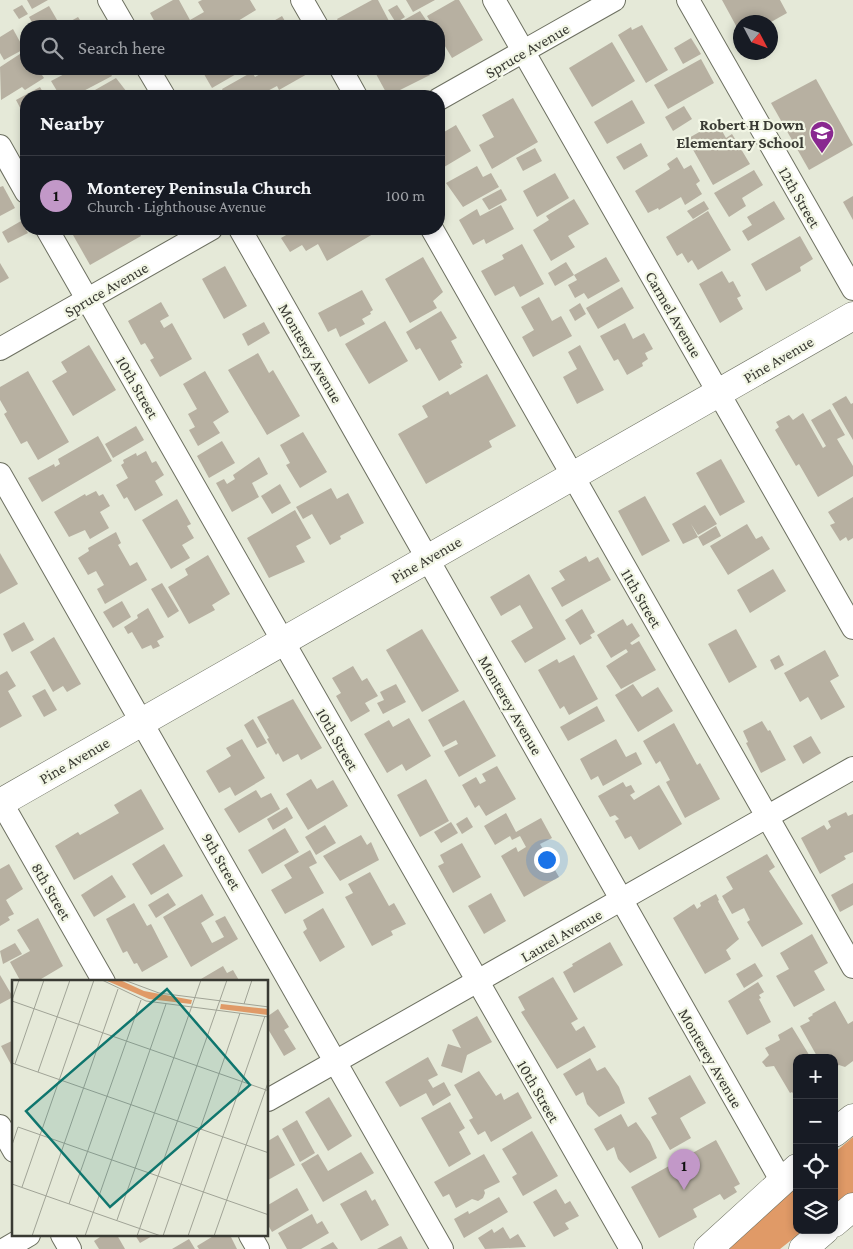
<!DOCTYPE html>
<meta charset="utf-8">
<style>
body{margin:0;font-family:"Crimson Pro",serif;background:#20242c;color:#f1f3f6}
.controls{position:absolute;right:15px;bottom:15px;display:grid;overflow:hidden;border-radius:10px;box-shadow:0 2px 8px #0003}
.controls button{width:45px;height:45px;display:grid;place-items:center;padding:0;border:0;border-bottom:1px solid #363941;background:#171b24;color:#f1f3f6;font:25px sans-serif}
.compass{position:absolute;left:733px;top:15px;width:45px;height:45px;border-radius:50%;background:#171b24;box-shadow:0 2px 8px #0003;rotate:131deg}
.you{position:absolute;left:546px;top:859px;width:18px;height:18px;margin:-12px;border:4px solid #fff;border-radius:50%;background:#1a73e8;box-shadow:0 0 0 8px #1a73e833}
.badge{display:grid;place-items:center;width:32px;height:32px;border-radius:50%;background:#c298c8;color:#111;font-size:16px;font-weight:700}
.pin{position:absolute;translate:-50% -41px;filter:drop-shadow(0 1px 2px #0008)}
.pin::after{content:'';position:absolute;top:26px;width:18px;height:15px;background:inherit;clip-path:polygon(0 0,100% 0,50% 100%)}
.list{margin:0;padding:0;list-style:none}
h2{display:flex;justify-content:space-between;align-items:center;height:65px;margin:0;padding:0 20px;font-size:21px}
h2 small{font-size:16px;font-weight:400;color:#9ea1a6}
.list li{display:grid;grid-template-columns:32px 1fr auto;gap:15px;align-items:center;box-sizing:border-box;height:80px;padding:0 20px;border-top:1px solid #363941}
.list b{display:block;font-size:19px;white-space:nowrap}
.list p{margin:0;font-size:16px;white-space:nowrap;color:#9ea1a6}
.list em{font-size:16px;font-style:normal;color:#9ea1a6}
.icon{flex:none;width:28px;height:28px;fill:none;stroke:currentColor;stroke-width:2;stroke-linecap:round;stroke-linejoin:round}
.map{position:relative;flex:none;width:853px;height:1249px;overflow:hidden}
.search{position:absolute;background:#171b24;box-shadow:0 2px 8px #0003;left:20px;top:20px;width:425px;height:55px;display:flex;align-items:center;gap:12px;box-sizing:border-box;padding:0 18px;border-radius:20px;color:#9ea1a6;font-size:19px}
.panel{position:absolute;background:#171b24;box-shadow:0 2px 8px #0003;left:20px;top:90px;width:425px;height:145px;border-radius:20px}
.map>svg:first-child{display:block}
.forest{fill:#e09a67}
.building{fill:#b7b0a1}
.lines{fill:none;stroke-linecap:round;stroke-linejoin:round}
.street-casing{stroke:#6d7061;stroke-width:24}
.secondary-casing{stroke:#6d7061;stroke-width:29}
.street{stroke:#fff;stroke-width:22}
.secondary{stroke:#fff;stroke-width:28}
.labels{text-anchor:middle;stroke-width:4.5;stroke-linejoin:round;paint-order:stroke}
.street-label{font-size:16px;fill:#393a33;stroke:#f2f6e5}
.poi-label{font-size:16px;font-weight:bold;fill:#393a33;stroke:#f2f6e5;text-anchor:end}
.inset-road{fill:none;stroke:#a0a396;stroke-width:1}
.view{fill:#0f766e;fill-opacity:0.15;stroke:#0f766e;stroke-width:2.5}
.inset-edge{fill:none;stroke:#393a33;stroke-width:2.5}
</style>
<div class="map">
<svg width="853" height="1249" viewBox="0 0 853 1249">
<rect width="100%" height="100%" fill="#e5e9d8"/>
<g class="forest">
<polygon points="853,1137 853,1193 834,1207 834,1153"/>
<polygon points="797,1185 797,1230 804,1230 780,1249 725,1249"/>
</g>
<g class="building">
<polygon points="27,0 48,0 32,9"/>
<polygon points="173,0 179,0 190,20 204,12 198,2 202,0 250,0 256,10 233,24 235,26 157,26 150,13"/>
<polygon points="372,0 378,0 389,21 380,26 341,26 337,19"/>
<polygon points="406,0 435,0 413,12"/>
<polygon points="455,0 459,0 483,40 452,58 439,36 439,26 433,26 427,16"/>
<polygon points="722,0 780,0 787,13 771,22 740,22 740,33"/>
<polygon points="22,5 28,14 19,19 13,10"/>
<polygon points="397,5 405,17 396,23 388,10"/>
<polygon points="49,6 60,25 34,26 29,17"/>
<polygon points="420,11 426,20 415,26 408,26 404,20"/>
<polygon points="282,16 288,26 265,26"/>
<polygon points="78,17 84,26 62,26"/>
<polygon points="642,25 668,70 646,83 618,35 631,27 632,30"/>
<polygon points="13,29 24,49 4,60 0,53 0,37"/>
<polygon points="691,38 701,54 683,64 674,48"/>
<polygon points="612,42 635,81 592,107 569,68"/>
<polygon points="26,50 26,69 38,69 44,78 25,90 22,87 1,100 0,67"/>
<polygon points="701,59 714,83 668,109 654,85"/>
<polygon points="74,69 108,69 112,76 74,96 60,96 51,81"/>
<polygon points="201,69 235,69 238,73 212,88"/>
<polygon points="269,69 316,69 279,90 277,86 258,96 225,96 222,89 252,72 255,77"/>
<polygon points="384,69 426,69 430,75 388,96 376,74"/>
<polygon points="116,78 130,96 89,96 88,94"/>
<polygon points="816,79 853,145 809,170 771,103"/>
<polygon points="40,87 45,96 26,96 26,119 16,100"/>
<polygon points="513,98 538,142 492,169 479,145 494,137 482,115"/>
<polygon points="632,100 645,123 607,144 594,122"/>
<polygon points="684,106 692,119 673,131 665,117"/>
<polygon points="717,122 726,138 732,134 750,164 713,185 687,139"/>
<polygon points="456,125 471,151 439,170 439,135"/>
<polygon points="641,143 648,156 624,170 616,157"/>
<polygon points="535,148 542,161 523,171 516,158"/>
<polygon points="677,157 684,169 691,165 700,181 696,184 702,194 685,205 681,197 659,210 658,208 648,213 635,191 670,169 667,164"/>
<polygon points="477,166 483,177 491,173 499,187 463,207 446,183"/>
<polygon points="754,170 763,185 742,198 746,206 729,217 714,193"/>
<polygon points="555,173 569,198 537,217 523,191"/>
<polygon points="3,186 15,208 0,216 0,187"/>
<polygon points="501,189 507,200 489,210 482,199"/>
<polygon points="853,196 853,220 843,202"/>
<polygon points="574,199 589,224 568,236 575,247 551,261 533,230 549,220 546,216"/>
<polygon points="704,201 709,209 693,219 687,211"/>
<polygon points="774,201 785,219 748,241 742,231 752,225 747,217"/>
<polygon points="501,205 514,229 486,244 484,239 473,245 459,220 477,209 480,216"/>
<polygon points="708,211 731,250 698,270 692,260 688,263 682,253 677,256 666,237"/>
<polygon points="21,221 28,233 8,243 2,232"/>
<polygon points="85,229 137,229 141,236 90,265 73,235"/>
<polygon points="292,229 370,229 373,234 327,261 318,244 306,251 302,245 290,252 281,238 293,231"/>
<polygon points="800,236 813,259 800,267 801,271 766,291 751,264"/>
<polygon points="522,244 544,284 520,297 514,286 495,296 481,271 504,259 502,255"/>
<polygon points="423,257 443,292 433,301 437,308 410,323 385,279"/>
<polygon points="606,257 620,281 588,299 584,293 575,298 568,285 577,280 574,275"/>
<polygon points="566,262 574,275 555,286 548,273"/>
<polygon points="0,263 9,278 0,283"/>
<polygon points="225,266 247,306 224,319 202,279"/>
<polygon points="722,271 729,283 733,281 741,296 737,298 743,309 720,323 699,284"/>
<polygon points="622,287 634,308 598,329 586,308"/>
<polygon points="362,290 373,310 370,312 371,314 362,319 365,324 340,337 336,328 328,332 318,313"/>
<polygon points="539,297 552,321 561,316 572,336 533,357 522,337 534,330 521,307"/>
<polygon points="161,302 169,316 160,321 164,328 172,323 192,359 160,377 150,360 154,358 145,343 141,345 128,321"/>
<polygon points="580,303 586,314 575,321 569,310"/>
<polygon points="441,311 457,338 451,341 463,363 460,364 462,367 439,381 420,348 416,350 406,332"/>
<polygon points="385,321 408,361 369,384 345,344"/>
<polygon points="264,322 270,333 248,346 242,334"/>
<polygon points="625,323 633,339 644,333 653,349 645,353 648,359 642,363 643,366 627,375 618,359 614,361 600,336"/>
<polygon points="89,345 116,390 73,416 52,381 67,372 61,362"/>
<polygon points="580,345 604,390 577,404 563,377 577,369 568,352"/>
<polygon points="258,353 269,373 273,370 300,416 267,435 228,370"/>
<polygon points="28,371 69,442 38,460 27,441 21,444 4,414 7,412 0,400 0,387"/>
<polygon points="205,371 229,412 213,422 220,433 198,446 189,430 195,427 188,414 197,409 183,384"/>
<polygon points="487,374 516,426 489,441 492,447 426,484 398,434 428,417 422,406 448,391 450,395"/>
<polygon points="846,396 851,404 853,403 853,440 832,404"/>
<polygon points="830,409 845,435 837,439 853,466 853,476 818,497 799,464 796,466 775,430 779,427 776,422 789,415 793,420 803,413 823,448 826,446 811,420"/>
<polygon points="136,426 144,440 113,458 105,444"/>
<polygon points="303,432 327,472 300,488 286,465 290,463 280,445"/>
<polygon points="98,436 112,461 42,502 28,478 54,464 55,467 60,464 58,459"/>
<polygon points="222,441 235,463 209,478 197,456"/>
<polygon points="146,451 152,463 156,461 164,475 155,481 163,495 135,511 127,497 124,499 116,485 128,478 121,465 124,463 123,460 136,453 137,456"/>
<polygon points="259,457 268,474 252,483 259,497 232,512 216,483 224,479 227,484 235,479 233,475"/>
<polygon points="721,459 745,502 720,516 696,473"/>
<polygon points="280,484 291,503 272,514 261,496"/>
<polygon points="331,488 337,499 348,493 364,523 340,536 341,539 330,545 312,514 303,519 296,507"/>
<polygon points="96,491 99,496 103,494 110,506 100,512 109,528 90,539 85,530 69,537 54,512 85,494 86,496"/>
<polygon points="645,496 670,541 642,556 618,511"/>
<polygon points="853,497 853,538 848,541 846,537 840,541 830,525 835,523 828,512"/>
<polygon points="177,499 191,524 187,526 194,538 182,545 190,558 171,569 142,520"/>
<polygon points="705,505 717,524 698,535 691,524 698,537 716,526 721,536 703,546 698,537 683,544 672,524"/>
<polygon points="295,510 311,538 296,546 305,562 269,578 247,538"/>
<polygon points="747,524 756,539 762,536 770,549 728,575 710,546"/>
<polygon points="116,532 121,543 118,545 130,566 137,562 147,580 105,604 97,589 104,585 96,571 88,575 78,558 89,551 88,548"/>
<polygon points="0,553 18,584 0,594"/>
<polygon points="208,555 230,594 212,605 215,610 189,624 168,587 188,575 185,569"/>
<polygon points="586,556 589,562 598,557 611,580 562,607 551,588 565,580 559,571"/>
<polygon points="773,569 786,591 750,613 737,590"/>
<polygon points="529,574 566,639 525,663 511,641 533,628 520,605 501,616 490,597"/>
<polygon points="162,583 179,611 168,618 151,589"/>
<polygon points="122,601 131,617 113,628 103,612"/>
<polygon points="148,608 164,637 157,641 160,646 153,649 151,645 142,649 132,632 128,634 124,627 138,618 137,615"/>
<polygon points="582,609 595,632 590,635 592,638 580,645 565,620"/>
<polygon points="623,619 627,626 632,623 640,636 630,643 632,645 639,641 656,670 621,689 606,666 628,652 626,649 611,658 597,635"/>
<polygon points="24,622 34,640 12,652 3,634"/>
<polygon points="422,629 459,691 422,712 386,650"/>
<polygon points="736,629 757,667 729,683 708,644"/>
<polygon points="54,637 81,684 67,692 63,686 53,692 30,652"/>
<polygon points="825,650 839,676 830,681 845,707 821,720 808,697 800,702 784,673"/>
<polygon points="574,655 598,699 569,715 564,706 560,709 538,670 557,659 559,663"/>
<polygon points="779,655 784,665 775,670 770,660"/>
<polygon points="353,666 362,681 367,678 378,696 365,703 370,711 351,722 336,696 341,693 332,678"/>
<polygon points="7,671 16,686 8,691 22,716 0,728 0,675"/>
<polygon points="396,684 406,702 383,714 377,703 384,700 380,692"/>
<polygon points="633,684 642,697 658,687 673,711 638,732 615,695"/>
<polygon points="45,689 57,710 44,717 32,696"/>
<polygon points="293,699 322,748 301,760 298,754 283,762 278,753 276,755 267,739 269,738 257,717"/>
<polygon points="464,700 496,756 459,777 444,751 458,744 456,740 443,747 428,720"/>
<polygon points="597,706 605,721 568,741 560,727"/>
<polygon points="409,718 431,756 406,771 402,764 387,773 364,734 389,720 393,727"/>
<polygon points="253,719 267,743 257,748 244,725"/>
<polygon points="762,721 768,731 770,730 786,760 761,773 746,743 748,742 743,731"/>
<polygon points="674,723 697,765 700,763 720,799 685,818 666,782 670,780 660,761 656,764 643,741"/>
<polygon points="811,736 821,753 803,764 793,746"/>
<polygon points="242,739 265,778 235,796 230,787 219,793 206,771 231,756 226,748"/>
<polygon points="616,739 626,757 636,752 642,764 603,786 598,776 591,780 580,759"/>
<polygon points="497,766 516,799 486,816 479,805 475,808 462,785 476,777 480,784 486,781 482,774"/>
<polygon points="311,779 317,789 333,780 348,806 308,830 286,794"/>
<polygon points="426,779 449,821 420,837 397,795"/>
<polygon points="623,782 626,787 631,785 635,792 630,795 634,800 659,785 682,824 639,850 631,836 625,839 615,821 619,819 615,815 610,817 598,796"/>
<polygon points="141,789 164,829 74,880 55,846 78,832 80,835 119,813 114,805"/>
<polygon points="256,790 261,798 271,793 280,809 239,833 224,809"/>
<polygon points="287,807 293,818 273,830 267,819"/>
<polygon points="846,812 848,816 853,814 853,852 844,856 846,859 820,874 801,838 824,825 827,830 831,827 828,821"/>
<polygon points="506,813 516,832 541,818 552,838 540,844 559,877 524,897 501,856 516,847 518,852 526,847 520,836 512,840 510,836 495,845 484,826"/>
<polygon points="467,817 473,827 462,834 456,824"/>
<polygon points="451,822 458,833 441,843 434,832"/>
<polygon points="325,825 336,843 316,855 305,837"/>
<polygon points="285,828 299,852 262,874 248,850"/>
<polygon points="361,835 367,845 371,842 379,860 340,881 323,856"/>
<polygon points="462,843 481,877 453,893 438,866 444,863 440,855"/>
<polygon points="164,844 183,876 151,895 132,864"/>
<polygon points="310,850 317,863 309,867 324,893 285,914 271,890 292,878 284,865"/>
<polygon points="767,854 775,867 769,871 803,924 762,947 747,922 750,920 744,908 732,914 722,896 733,889 726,877"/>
<polygon points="9,864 23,889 6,900 14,914 8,917 10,920 0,926 0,869"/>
<polygon points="370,872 389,906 394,903 406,924 391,931 393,935 372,946 345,897 353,893 348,884"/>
<polygon points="112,875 126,897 94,917 81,895"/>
<polygon points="853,883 853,905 840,912 831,895"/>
<polygon points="168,893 176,905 156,918 148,905"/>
<polygon points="491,893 506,921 484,934 468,906"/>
<polygon points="202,894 214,915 201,923 212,943 224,937 215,921 225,916 238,939 191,967 163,917"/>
<polygon points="716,894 719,900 718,901 739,939 726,950 731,959 705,974 673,918 694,904 697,909 701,906 700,903"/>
<polygon points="134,903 147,926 151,924 168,957 142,972 137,963 134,964 127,951 123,953 106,919"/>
<polygon points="323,908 345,947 320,962 303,932 307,929 303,920"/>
<polygon points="38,918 63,966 36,982 21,982 10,962 30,951 17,930"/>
<polygon points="812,934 828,963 814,971 825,990 794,1007 776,976 789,969 780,953"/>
<polygon points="610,942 623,965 574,993 563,972 573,966 572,964"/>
<polygon points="15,943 22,954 3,964 0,951"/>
<polygon points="755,963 763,976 744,988 736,974"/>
<polygon points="223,966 227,973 233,970 240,982 203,982 201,979"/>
<polygon points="0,975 13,997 0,1004"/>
<polygon points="553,977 578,1019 571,1023 576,1031 584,1026 596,1047 557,1069 521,1012 525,1010 518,997"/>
<polygon points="758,982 764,992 759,995 761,998 759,999 771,1022 747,1035 728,1001"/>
<polygon points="835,1001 848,1024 853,1021 853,1061 845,1067 839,1065 835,1067 834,1058 818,1058 800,1026 810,1021 808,1018 813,1015 812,1014"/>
<polygon points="278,1009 289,1027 284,1030 296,1049 284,1056 268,1029 268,1016"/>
<polygon points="477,1016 492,1042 467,1055 462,1073 441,1066 448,1044 461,1048 452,1030"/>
<polygon points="792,1027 811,1058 797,1058 797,1095 795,1096 792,1092 790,1093 774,1066 766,1067 762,1062 769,1055 765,1048 780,1040 778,1035"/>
<polygon points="14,1040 14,1070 1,1046"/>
<polygon points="428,1057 438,1075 428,1080 433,1088 444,1082 451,1095 433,1106 426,1093 400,1107 385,1082"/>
<polygon points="590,1058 597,1071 605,1067 619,1087 625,1103 599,1117 587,1104 583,1092 576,1096 563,1074"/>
<polygon points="479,1071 496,1096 501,1093 504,1100 518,1092 532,1118 491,1142 485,1131 478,1135 469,1120 473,1118 454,1085"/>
<polygon points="690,1075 706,1103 680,1118 691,1138 670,1150 651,1117 657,1114 648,1098"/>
<polygon points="329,1097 352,1136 328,1151 305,1112"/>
<polygon points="450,1102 465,1128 459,1132 471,1154 449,1167 421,1118"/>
<polygon points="621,1114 628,1127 636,1122 650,1142 657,1158 630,1173 618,1159 614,1147 607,1151 594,1129"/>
<polygon points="297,1120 315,1153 300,1162 282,1129"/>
<polygon points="532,1131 558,1176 523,1196 512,1177 517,1174 502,1149"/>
<polygon points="278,1135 295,1165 268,1180 268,1141"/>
<polygon points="716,1140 740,1184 734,1187 737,1192 724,1200 720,1194 693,1209 697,1217 659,1238 631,1187"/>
<polygon points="361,1152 374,1173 323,1202 301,1164 318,1154 328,1171"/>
<polygon points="484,1154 500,1182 484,1190 485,1193 483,1198 478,1201 472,1199 456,1208 449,1194 443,1197 434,1182"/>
<polygon points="297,1188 309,1210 272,1232 268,1225 268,1205"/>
<polygon points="556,1189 565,1204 570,1201 579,1216 565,1223 569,1229 554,1237 533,1202"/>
<polygon points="366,1190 372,1201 375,1199 389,1225 361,1241 340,1204"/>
<polygon points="499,1197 508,1212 464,1238 454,1219 468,1211 469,1214"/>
<polygon points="312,1214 317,1224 322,1221 329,1233 301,1249 287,1249 278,1233"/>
<polygon points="503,1227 510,1239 518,1234 526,1247 485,1249 478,1238 492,1229 494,1233"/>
<polygon points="103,1235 117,1235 125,1249 99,1249 94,1241"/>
<polygon points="135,1235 154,1235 140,1243"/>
<polygon points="215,1235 230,1235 237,1249 199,1249 197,1246"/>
<polygon points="401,1236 408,1249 377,1249"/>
<polygon points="189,1239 195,1249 172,1249"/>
<polygon points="333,1242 338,1249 320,1249"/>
</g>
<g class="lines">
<defs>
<g id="street">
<polyline points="109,0 124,26"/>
<polyline points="302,0 317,26"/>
<polyline points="494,0 853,628"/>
<polyline points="688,0 853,289"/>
<polyline points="148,69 164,96"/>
<polyline points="341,69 356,96"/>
<polyline points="439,99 614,0"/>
<polyline points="0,146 26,192"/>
<polyline points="47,229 631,1249"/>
<polyline points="240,229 782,1182"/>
<polyline points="432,229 853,967"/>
<polyline points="0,349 211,229"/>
<polyline points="0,474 442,1249"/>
<polyline points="0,800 104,982"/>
<polyline points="268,1100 853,768"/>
<polyline points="0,1126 14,1151"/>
<polyline points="62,1235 70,1249"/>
<polyline points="250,1235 258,1249"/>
<polyline points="5,1249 29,1235"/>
</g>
<g id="secondary">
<polyline points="0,803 853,316"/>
<polyline points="834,1133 853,1118"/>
<polyline points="834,1223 853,1207"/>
<polyline points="708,1249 797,1168"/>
<polyline points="803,1249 825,1230"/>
</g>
</defs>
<use href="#street" class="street-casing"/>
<use href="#secondary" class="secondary-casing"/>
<use href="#street" class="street"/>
<use href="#secondary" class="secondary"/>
</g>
<defs>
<symbol id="school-pin" viewBox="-11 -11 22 30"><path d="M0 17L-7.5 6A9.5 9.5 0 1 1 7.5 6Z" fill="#892890" stroke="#f2f6e5"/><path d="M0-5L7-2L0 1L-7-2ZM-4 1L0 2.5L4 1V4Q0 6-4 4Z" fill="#fff"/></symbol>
</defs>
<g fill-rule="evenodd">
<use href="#school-pin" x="808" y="119" width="28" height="38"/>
</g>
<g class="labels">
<g class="street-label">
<text transform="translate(527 50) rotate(-30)" y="6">Spruce Avenue</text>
<text transform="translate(800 197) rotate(60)" y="6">12th Street</text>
<text transform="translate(106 289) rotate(-30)" y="6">Spruce Avenue</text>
<text transform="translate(674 314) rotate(60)" y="6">Carmel Avenue</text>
<text transform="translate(311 353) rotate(60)" y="6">Monterey Avenue</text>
<text transform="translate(778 359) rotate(-30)" y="6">Pine Avenue</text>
<text transform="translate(138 387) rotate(60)" y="6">10th Street</text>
<text transform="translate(426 559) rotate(-30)" y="6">Pine Avenue</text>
<text transform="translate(642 598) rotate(60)" y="6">11th Street</text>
<text transform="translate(511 705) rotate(60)" y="6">Monterey Avenue</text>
<text transform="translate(338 739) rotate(60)" y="6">10th Street</text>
<text transform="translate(74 760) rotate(-30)" y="6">Pine Avenue</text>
<text transform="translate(222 861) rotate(60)" y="6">9th Street</text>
<text transform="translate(52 891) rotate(60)" y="6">8th Street</text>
<text transform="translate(561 935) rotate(-30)" y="6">Laurel Avenue</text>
<text transform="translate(711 1058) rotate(60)" y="6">Monterey Avenue</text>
<text transform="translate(539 1091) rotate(60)" y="6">10th Street</text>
</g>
<g class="poi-label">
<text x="804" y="130">Robert H Down<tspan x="804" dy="18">Elementary School</tspan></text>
</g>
</g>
<g transform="translate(12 980)">
<rect width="256" height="256" fill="#e5e9d8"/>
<path d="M 93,0 L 108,0 L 132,11 L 180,20 L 179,24 L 137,19 ZM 209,24 L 256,29 L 256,35 L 208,29 Z" fill="#e09a67"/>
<path class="inset-road" d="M 90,0 L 134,21 L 257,37M 112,0 L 147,13 L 257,27M 0,20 L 7,0M 0,21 L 257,111M 232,24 L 240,0M 0,83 L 257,173M 3,84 L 32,0M 26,92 L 58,0M 0,165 L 6,147 L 257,235M 0,204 L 149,256M 10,207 L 82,0M 57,224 L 129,20M 105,240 L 189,0M 20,256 L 106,9M 73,256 L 154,24M 125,256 L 215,0M 151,256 L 228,33M 176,256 L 253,36M 202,256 L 257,100"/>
<path class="view" d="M 155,9 L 238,105 L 98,227 L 14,131 Z"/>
<rect width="256" height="256" class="inset-edge"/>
</g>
</svg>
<div class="controls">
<button>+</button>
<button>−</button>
<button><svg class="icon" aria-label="locate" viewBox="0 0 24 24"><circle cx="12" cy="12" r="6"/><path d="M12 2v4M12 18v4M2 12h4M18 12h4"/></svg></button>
<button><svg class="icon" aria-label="layers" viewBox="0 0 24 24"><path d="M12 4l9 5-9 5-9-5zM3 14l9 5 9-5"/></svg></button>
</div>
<svg class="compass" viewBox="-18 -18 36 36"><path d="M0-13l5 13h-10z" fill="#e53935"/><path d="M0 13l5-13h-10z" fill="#9ea1a6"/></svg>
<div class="you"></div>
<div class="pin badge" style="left:684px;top:1190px">1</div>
<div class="search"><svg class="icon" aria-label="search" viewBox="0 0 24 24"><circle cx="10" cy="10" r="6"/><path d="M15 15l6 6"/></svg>Search here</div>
<section class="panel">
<h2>Nearby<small></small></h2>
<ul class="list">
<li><span class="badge">1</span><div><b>Monterey Peninsula Church</b><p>Church · Lighthouse Avenue</p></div><em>100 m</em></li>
</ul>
</section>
</div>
